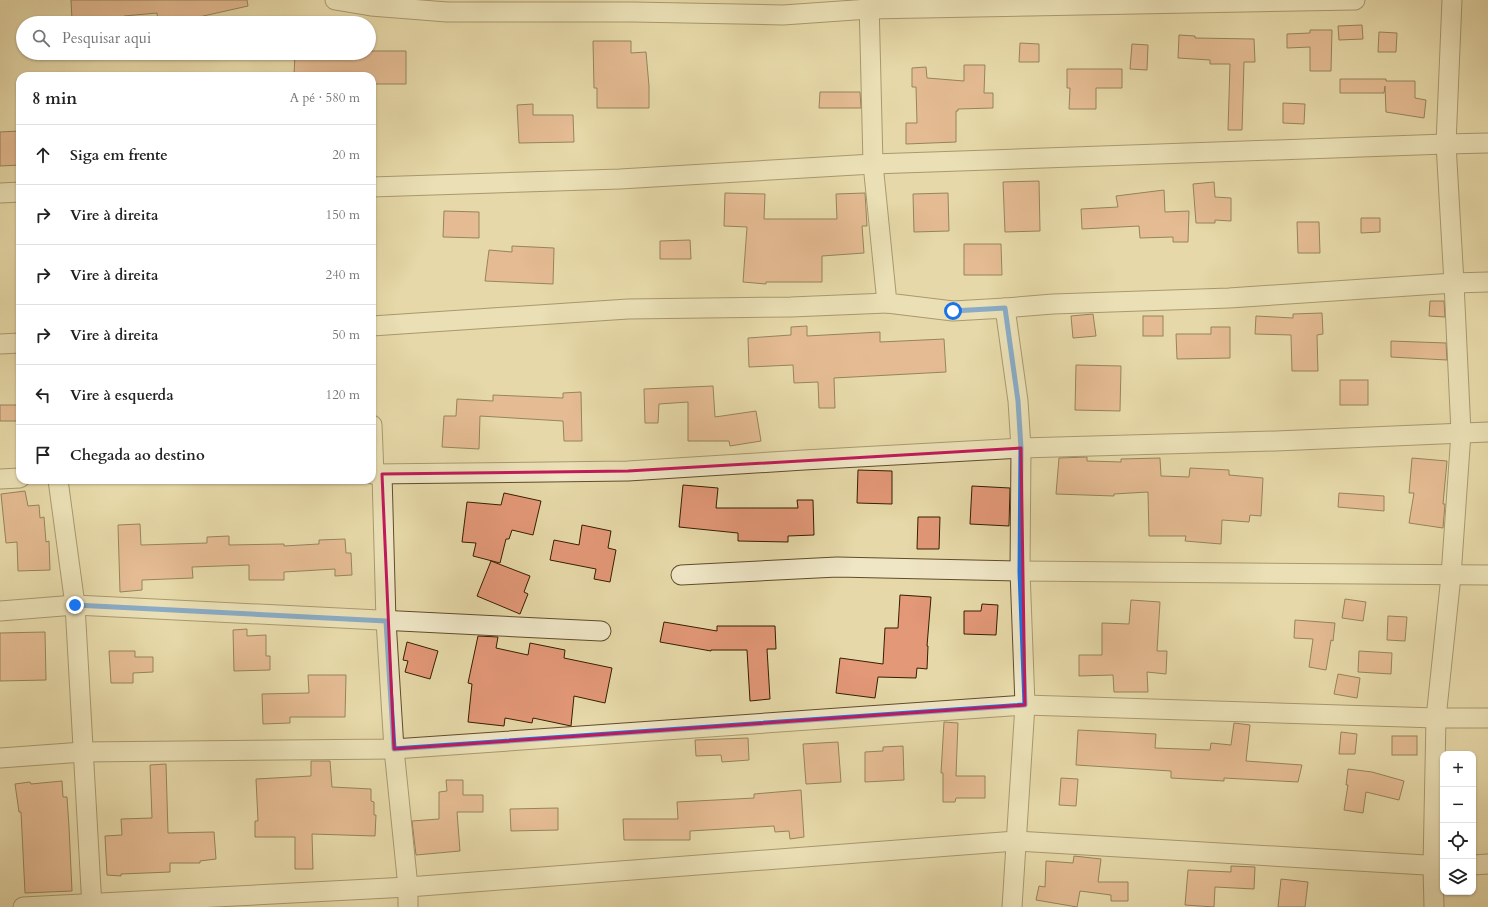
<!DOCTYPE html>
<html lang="pt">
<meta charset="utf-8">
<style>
body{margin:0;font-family:Cardo,serif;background:#f6f6f6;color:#222}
.controls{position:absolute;right:12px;bottom:12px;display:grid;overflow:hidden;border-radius:8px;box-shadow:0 1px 3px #0004}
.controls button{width:36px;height:36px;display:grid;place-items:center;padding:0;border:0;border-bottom:1px solid #e0e0e0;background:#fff;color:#222;font:20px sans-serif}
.stop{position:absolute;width:12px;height:12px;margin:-9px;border:3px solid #1a73e8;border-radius:50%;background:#fff}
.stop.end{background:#1a73e8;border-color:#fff;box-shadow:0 1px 4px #0008}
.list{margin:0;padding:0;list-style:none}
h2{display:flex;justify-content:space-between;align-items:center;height:52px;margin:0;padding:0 16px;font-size:17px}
h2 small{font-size:13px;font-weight:400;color:#767676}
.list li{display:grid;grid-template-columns:26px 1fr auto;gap:12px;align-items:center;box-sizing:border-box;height:60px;padding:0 16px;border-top:1px solid #e0e0e0}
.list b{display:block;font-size:15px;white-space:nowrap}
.list em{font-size:13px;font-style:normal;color:#767676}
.icon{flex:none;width:22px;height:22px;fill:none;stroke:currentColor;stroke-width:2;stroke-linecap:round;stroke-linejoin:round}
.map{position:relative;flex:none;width:1488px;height:907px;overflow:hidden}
.search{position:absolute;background:#fff;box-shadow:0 1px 3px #0004;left:16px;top:16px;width:360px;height:44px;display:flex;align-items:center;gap:10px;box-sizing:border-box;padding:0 14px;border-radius:22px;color:#767676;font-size:15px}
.panel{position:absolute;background:#fff;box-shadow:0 1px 3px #0004;left:16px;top:72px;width:360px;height:412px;border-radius:12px}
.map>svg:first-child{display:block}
.building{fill:#e39878;stroke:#351e00}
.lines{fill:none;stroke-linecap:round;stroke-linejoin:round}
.street-casing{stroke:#614c2a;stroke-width:21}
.street{stroke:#efe6c6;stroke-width:19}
.route{stroke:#1a73e8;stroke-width:5}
.marked{fill:none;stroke:#c2185b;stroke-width:3;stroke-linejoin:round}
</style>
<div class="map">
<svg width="1488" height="907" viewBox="0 0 1488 907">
<rect width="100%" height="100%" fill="#e6d8a8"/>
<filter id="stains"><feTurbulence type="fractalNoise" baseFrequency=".005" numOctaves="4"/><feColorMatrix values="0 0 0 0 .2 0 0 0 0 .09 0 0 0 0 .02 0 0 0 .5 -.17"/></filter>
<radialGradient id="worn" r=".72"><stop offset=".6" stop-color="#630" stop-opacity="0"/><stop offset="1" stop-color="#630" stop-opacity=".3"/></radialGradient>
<g class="building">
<polygon points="71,0 247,0 248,6 172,23 158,23 157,13 124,16 125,23 98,23 98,18 72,20"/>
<polygon points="1362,25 1363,39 1339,40 1338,26"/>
<polygon points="1310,30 1332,30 1331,71 1310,71 1310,47 1287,48 1287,34 1310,33"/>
<polygon points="1379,32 1397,33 1396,52 1378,52"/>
<polygon points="1179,35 1195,36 1195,38 1254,39 1255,62 1244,62 1242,130 1228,130 1230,64 1210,64 1210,60 1178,58"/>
<polygon points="593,41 631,41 631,53 646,52 649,86 649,108 597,108 597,88 594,88"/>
<polygon points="1020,43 1039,44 1039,62 1019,62"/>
<polygon points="1132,44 1148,45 1147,70 1130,69"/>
<polygon points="369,51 406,51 406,84 372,84 372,76 294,76 295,53 369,53"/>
<polygon points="964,65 985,65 984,93 993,93 993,108 958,109 958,111 956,111 956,142 906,144 906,123 917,123 916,87 912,87 912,68 926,67 927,78 964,81"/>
<polygon points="1067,69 1122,69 1122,88 1096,88 1096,109 1069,109 1070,88 1067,88"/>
<polygon points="1340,79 1386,79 1386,81 1415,81 1415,98 1426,100 1424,118 1386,112 1385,86 1384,93 1340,93"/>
<polygon points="820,92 860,92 861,108 819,108"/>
<polygon points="1283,103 1305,104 1304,124 1283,123"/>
<polygon points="533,104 533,115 573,115 574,142 519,143 517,105"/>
<polygon points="20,131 20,165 0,166 0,132"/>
<polygon points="1039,181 1040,231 1005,232 1003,182"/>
<polygon points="1214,182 1215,197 1231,198 1231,221 1215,220 1215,223 1196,223 1193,184"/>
<polygon points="1164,190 1165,212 1189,211 1188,242 1173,242 1173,237 1140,238 1139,226 1082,229 1081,209 1118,207 1116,196"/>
<polygon points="725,193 765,194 764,219 837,219 836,194 865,193 867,226 862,226 864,253 822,256 822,282 766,282 766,284 743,282 747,227 724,226"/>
<polygon points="948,193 949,231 914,232 913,194"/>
<polygon points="444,211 479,212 479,238 443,237"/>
<polygon points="1361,218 1380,218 1380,232 1361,233"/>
<polygon points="1297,222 1319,222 1320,253 1298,253"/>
<polygon points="690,240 691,259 660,259 660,241"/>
<polygon points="964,244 1001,244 1002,275 964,275"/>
<polygon points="512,246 554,248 553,284 485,281 489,250 512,252"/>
<polygon points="1430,301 1444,301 1445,317 1429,316"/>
<polygon points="1322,313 1323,334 1317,335 1318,371 1292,371 1291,335 1255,334 1256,316 1293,318 1293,314"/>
<polygon points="1093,314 1096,336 1073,338 1071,316"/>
<rect x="1143" y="316" width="20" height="20"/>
<polygon points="807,326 807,336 880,332 880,342 944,339 946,372 834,378 835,408 819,408 818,382 794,383 793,365 749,367 748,338 791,335 791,327"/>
<polygon points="1211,327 1230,327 1230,358 1177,359 1176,334 1211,334"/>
<polygon points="1391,341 1446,343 1447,360 1391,357"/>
<polygon points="1076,365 1121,366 1120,411 1075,410"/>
<rect x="1340" y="380" width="28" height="25"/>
<polygon points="713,386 715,417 756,411 761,441 730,446 729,441 688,441 688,402 659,404 658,423 645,423 644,389"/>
<polygon points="581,392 582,441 564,441 563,421 480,416 479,449 442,447 444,416 456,416 457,399 493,401 493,395 563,398 563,393"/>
<rect x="0" y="405" width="17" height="16"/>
<polygon points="1087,457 1087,461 1121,462 1121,459 1160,458 1161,476 1189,477 1190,468 1229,470 1229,475 1263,478 1261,516 1250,515 1249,522 1222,520 1221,544 1185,541 1186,536 1149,536 1148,492 1114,494 1114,496 1056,494 1059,458"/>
<polygon points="1412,458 1447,461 1443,504 1445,504 1443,528 1409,523 1414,493 1409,493"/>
<polygon points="858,470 892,471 892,504 857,503"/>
<polygon points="683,485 718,488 716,508 798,508 797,500 813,500 814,535 788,536 788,542 738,541 738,533 679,527"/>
<polygon points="972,486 1010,488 1009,526 970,524"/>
<polygon points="25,491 28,506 39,505 40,518 44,517 46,542 49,541 50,570 18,571 17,542 6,543 1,494"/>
<polygon points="504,493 541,501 533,535 512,530 509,539 506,539 500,563 473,556 476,543 462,542 467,502 501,505"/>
<polygon points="1339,493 1384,496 1384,511 1338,507"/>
<polygon points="918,517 940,517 939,549 917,549"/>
<polygon points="140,524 141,545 207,543 207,537 229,536 229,545 284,544 284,546 319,544 319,540 345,539 346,553 351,553 352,575 335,576 335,569 284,572 284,580 249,580 249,565 192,567 193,578 142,580 142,590 120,592 118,525"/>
<polygon points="582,525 611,531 608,548 616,550 610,582 594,579 596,569 550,560 554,540 579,545"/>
<polygon points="491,561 530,576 524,592 528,594 520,614 477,596"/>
<polygon points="900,595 931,597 927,646 928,646 927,669 917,668 916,678 878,677 875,698 836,693 840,658 883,664 885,628 898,628"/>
<polygon points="1345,599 1366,602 1363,621 1342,618"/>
<polygon points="1131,600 1160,602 1157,651 1167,651 1166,674 1147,672 1148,692 1114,692 1113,675 1079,676 1079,655 1102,655 1102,623 1129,624"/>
<polygon points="982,604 998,605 996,635 964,634 964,611 981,611"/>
<polygon points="1388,616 1407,617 1405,641 1387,640"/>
<polygon points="1295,620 1335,623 1333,641 1331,640 1326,670 1309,667 1313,639 1294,638"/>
<polygon points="664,622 717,631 717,626 775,626 776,649 767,649 770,699 750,701 747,650 711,650 711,651 660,642"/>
<polygon points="247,629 247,636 266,635 266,656 270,656 270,670 234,671 233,630"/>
<polygon points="45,632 46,680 0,681 0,633"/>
<polygon points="478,636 498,637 496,648 528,655 530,643 565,650 564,658 612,668 605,703 574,696 571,726 533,718 532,723 505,718 504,726 468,722 472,684 468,683"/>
<polygon points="407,642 438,651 430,679 405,672 408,661 403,660"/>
<polygon points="109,651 135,651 135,657 153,657 153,672 133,673 133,683 111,683"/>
<polygon points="1359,651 1392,653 1391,674 1358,672"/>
<polygon points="1338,674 1360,678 1357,698 1334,694"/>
<polygon points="308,675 346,675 345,717 290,717 290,723 263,724 262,694 309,693"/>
<polygon points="944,722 958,723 956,776 985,776 985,798 956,798 955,802 943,802 943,773 941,773"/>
<polygon points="1234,723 1250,725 1246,761 1302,765 1298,782 1224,778 1224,781 1171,778 1171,771 1076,765 1078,730 1156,734 1155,748 1210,750 1211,743 1231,745"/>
<polygon points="1341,732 1357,734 1355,754 1339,754"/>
<rect x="1392" y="736" width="25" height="19"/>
<polygon points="748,738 749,760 722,762 721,755 696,756 695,740"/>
<polygon points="838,742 841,782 806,784 803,744"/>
<polygon points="903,746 904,780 865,782 865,752 883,751 883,747"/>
<polygon points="311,761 330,761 332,787 371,789 371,801 374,802 374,815 376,815 375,836 312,834 313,869 295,869 295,837 255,837 255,821 258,821 256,779 311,776"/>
<polygon points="166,764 168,833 214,832 216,859 200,861 200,863 170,863 170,872 121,874 121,876 107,875 105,836 122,835 121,819 152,818 150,765"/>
<polygon points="1348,769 1372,772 1404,781 1399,800 1366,792 1363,813 1344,810 1348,785 1346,785"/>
<polygon points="1061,778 1078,779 1076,806 1059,805"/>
<polygon points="446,780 463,780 463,795 483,795 483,812 457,812 460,851 416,855 412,821 439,819 439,792 447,791"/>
<polygon points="62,781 63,797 67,797 69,827 72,891 25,893 21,812 19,812 15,784 30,782 31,784"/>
<polygon points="801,790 804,837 790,839 789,831 775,832 774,826 690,831 690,840 624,840 623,819 678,819 677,802 754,798 754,794"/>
<polygon points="558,808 558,830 511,831 510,809"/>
<polygon points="1074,856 1101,859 1098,882 1128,882 1128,901 1111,901 1111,895 1080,891 1077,907 1036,900 1039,886 1045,887 1046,861 1073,863"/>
<polygon points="1231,866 1255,867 1254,889 1215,887 1214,907 1185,905 1188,870 1231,872"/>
<polygon points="1281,879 1308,882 1305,907 1278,907"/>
</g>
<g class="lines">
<defs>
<g id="street">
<polyline points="335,0 371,6 447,12 633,12 783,15 869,9 1355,0"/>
<polyline points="869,0 873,164 887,303 953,311 1005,308 1018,401 1021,448 1020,571 1025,705 1012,907"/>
<polyline points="372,187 620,179 873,164 1446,144 1488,143"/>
<polyline points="0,193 20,192"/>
<polyline points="1005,308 1053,304 1229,298 1454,283 1488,282"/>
<polyline points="372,326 628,309 791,307 887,303"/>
<polyline points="0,344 20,343"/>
<polyline points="372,425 374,474"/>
<polyline points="372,474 628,471 804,460 1021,448 1276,441 1488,432"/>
<polyline points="382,474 386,621 394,749 408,887 408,907"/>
<polyline points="0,479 20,478"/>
<polyline points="58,480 75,605 92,907"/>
<polyline points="681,575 837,567 1020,571 1488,575"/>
<polyline points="0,611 75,605 601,631"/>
<polyline points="0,758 83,752 394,749 1025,705 1436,718 1488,718"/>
<polyline points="1473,865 1488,864"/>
<polyline points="23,907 408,887 1016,841 1443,866"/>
<polyline points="1434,907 1433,866 1436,718 1451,576 1461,433 1454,283 1446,144 1452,0"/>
</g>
</defs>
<use href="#street" class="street-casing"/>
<use href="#street" class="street"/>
</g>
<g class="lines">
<polyline class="route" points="75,605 386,621 394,749 1025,705 1020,572 1021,448 1018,401 1005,308 953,311"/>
</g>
<path d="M0 0H1488V907H0ZM 1021,448 L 1025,705 L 394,749 L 382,474 L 628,471 Z" fill="#e6d8a8" fill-opacity=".55" fill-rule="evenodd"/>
<path class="marked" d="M 1021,448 L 1025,705 L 394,749 L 382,474 L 628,471 Z"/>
<rect width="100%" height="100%" filter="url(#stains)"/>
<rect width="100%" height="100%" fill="url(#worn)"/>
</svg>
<div class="controls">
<button>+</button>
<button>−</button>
<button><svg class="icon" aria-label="locate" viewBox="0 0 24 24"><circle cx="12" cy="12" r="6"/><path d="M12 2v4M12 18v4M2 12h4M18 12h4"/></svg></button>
<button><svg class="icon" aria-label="layers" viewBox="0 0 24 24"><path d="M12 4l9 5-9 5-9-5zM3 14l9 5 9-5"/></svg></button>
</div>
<div class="stop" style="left:953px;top:311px"></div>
<div class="stop end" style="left:75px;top:605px"></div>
<div class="search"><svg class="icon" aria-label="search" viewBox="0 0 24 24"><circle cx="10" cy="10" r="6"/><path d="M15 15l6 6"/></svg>Pesquisar aqui</div>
<section class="panel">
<h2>8 min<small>A pé · 580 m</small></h2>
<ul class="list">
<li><svg class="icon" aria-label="ahead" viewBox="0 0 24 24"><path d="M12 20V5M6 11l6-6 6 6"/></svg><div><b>Siga em frente</b></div><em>20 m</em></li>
<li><svg class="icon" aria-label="right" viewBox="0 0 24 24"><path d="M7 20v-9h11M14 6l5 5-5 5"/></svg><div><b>Vire à direita</b></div><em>150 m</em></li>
<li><svg class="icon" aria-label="right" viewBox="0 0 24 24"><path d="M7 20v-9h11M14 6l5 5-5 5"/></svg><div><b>Vire à direita</b></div><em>240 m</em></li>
<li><svg class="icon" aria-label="right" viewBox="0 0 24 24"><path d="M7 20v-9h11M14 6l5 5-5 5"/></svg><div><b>Vire à direita</b></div><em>50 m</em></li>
<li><svg class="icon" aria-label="left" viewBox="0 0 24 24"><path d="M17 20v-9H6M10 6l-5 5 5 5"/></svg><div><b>Vire à esquerda</b></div><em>120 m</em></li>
<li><svg class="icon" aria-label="arrive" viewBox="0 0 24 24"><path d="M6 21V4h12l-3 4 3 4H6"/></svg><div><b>Chegada ao destino</b></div></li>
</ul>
</section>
</div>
